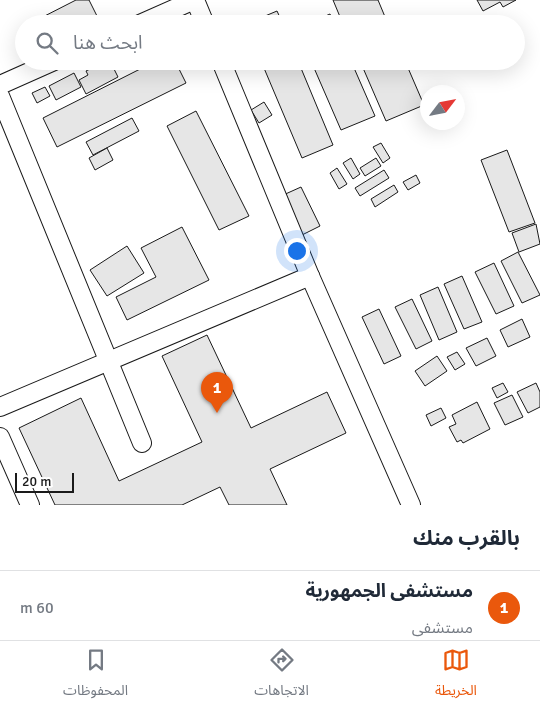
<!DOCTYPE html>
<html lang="ar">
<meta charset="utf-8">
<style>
body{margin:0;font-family:Signika,"Noto Sans Arabic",sans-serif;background:#f6f6f7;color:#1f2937;direction:rtl}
.compass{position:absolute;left:420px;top:85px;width:45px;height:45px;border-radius:50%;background:#fff;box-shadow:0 5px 20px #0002;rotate:58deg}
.scale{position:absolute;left:15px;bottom:12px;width:59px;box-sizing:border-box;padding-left:5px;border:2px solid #1a1a1a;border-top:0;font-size:14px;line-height:18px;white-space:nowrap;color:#1a1a1a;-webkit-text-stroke:4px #fff;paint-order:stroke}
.you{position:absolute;left:296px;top:250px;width:18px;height:18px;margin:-12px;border:4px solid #fff;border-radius:50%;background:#1a73e8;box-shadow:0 0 0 8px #1a73e833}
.badge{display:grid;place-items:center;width:32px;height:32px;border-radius:50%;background:#ea580c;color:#fff;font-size:16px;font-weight:700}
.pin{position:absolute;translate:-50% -41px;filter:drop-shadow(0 1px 2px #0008)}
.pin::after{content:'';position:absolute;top:26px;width:18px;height:15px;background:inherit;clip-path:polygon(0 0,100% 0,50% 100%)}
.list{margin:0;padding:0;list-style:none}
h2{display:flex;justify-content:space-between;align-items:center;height:65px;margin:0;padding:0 20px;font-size:21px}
h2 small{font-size:16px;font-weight:400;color:#747a83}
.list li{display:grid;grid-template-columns:32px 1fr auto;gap:15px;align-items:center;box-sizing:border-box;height:70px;padding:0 20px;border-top:1px solid #e0e1e3}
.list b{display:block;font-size:19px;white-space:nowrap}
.list p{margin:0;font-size:16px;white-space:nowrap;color:#747a83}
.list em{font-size:16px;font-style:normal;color:#747a83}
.icon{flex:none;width:28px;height:28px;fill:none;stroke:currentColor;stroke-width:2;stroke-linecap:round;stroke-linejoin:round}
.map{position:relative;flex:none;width:540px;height:505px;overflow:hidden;direction:ltr}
.search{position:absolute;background:#fff;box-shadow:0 5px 20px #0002;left:15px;right:15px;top:15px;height:55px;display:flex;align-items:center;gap:12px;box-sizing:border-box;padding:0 18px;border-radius:28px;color:#747a83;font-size:19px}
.sheet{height:135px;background:#fff}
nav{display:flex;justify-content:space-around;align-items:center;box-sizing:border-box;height:70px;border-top:1px solid #e0e1e3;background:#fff;font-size:14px;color:#747a83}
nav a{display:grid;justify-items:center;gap:2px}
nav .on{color:#ea580c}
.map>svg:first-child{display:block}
.building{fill:#e6e6e6;stroke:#1a1a1a}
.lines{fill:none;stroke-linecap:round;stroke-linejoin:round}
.street-casing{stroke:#1a1a1a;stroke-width:20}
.street{stroke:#fff;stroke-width:18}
</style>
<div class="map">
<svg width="540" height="505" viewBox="0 0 540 505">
<rect width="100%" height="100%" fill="#fff"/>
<g class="building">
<polygon points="76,0 89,0 101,24 29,24"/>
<polygon points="333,0 378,0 388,24 343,24"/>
<polygon points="477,0 516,0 503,7 500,2 483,11"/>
<polygon points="277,11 283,24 246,24"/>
<polygon points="330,14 334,24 307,24"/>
<polygon points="106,61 110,61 118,77 86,94 79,80 88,75 86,71"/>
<polygon points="156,61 175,61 186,83 57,147 43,118"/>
<polygon points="261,61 298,61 333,145 302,158"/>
<polygon points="311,61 351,61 375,116 341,130"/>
<polygon points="360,61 405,61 424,105 386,121"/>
<polygon points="74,73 81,87 56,100 49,86"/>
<polygon points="45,87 50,96 37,103 32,93"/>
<polygon points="264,102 272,115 259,123 251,110"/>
<polygon points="196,111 249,216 219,230 167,126"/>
<polygon points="132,118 139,131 93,155 86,142"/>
<polygon points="381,143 390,158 383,163 373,147"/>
<polygon points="107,148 113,160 95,170 89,158"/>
<polygon points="507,150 535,223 509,232 481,160"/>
<polygon points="351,158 360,174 353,179 343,163"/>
<polygon points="376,158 381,166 365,176 360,168"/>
<polygon points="337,168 347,184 339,189 330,173"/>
<polygon points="384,170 389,178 360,196 355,188"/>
<polygon points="416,175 420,183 408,190 403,182"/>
<polygon points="394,185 398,192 375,207 371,199"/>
<polygon points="301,187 320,226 300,236 281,196"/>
<polygon points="536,224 540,244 519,252 512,233"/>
<polygon points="182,227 209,280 127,320 116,297 156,277 141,248"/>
<polygon points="127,246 144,273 107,296 90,270"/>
<polygon points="518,252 540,295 522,303 501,261"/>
<polygon points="494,263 514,306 496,314 475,272"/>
<polygon points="462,276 482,322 464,329 444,284"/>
<polygon points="438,287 457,332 439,340 420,295"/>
<polygon points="412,299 432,341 416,349 395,307"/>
<polygon points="379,309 401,356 384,364 362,317"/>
<polygon points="522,319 530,337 508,347 500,330"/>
<polygon points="207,335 251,428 327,392 346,433 270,469 287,505 229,505 220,487 182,505 55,505 19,428 81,398 119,481 202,442 162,356"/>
<polygon points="487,338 496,356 476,366 466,348"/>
<polygon points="457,352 465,364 455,370 447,357"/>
<polygon points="437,356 447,371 425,386 415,371"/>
<polygon points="503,383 508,392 497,398 492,388"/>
<polygon points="536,383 540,392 540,407 528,413 517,392"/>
<polygon points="512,395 523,417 505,425 494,403"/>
<polygon points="477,402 490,429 463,443 461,440 457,442 449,427 456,424 452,415"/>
<polygon points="441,408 446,418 431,426 426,415"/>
</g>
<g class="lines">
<defs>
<g id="street">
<polyline points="195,0 205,24"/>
<polyline points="140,24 194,0"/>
<polyline points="221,61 310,276 411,505"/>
<polyline points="0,85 54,61"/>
<polyline points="0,96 142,443"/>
<polyline points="0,407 310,276"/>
<polyline points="0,437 30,505"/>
</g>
</defs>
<use href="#street" class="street-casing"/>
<use href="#street" class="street"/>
</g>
</svg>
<svg class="compass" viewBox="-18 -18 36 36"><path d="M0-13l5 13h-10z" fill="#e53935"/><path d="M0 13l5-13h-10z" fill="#747a83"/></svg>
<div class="scale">20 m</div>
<div class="you"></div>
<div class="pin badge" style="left:217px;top:413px">1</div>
<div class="search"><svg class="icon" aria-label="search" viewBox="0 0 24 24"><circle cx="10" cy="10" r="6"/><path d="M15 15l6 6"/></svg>ابحث هنا</div>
</div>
<section class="sheet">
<h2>بالقرب منك<small></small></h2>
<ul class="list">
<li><span class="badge">1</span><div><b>مستشفى الجمهورية</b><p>مستشفى</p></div><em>60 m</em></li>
</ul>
</section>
<nav>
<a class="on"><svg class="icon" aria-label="map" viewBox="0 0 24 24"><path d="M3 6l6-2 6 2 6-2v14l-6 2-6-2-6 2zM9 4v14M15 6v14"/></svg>الخريطة</a>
<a><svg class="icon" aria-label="directions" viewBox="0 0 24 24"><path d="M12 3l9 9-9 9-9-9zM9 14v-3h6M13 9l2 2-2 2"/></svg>الاتجاهات</a>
<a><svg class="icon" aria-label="saved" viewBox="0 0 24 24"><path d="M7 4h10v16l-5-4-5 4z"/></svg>المحفوظات</a>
</nav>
